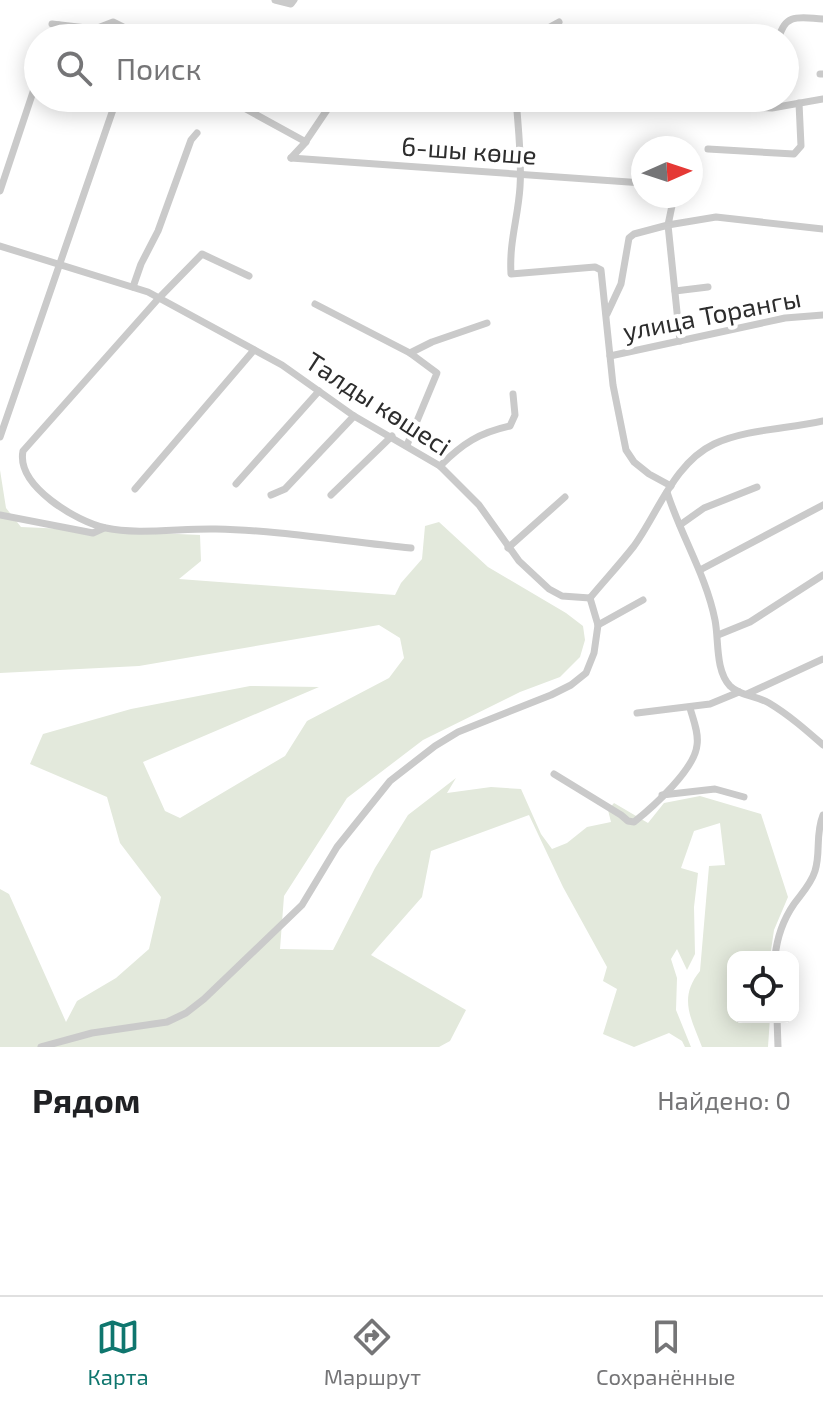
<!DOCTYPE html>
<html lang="ru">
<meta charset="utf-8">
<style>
body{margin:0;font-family:"Exo 2",sans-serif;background:#f6f6f6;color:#202124}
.controls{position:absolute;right:24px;bottom:24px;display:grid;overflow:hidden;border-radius:16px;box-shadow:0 4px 20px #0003}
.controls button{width:72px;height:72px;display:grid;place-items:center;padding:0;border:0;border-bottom:2px solid #e0e0e0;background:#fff;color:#202124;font:40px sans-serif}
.compass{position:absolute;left:631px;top:136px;width:72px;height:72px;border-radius:50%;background:#fff;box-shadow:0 4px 20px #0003;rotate:87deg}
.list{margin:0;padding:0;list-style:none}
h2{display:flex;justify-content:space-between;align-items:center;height:104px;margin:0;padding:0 32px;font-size:34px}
h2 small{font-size:26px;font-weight:400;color:#757577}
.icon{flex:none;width:44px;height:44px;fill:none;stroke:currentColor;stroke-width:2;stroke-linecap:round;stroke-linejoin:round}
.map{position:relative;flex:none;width:823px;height:1047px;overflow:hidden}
.search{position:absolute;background:#fff;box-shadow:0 4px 20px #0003;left:24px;right:24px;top:24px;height:88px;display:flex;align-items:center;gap:20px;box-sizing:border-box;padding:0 28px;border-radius:44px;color:#757577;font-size:30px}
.sheet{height:248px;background:#fff}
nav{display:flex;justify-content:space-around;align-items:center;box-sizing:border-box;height:112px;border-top:2px solid #e0e0e0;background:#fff;font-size:22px;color:#757577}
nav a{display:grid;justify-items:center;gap:4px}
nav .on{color:#0f766e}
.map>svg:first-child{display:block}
.green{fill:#e3e9dc}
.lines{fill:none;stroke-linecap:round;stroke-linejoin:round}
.minor{stroke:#cacaca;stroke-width:7}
.labels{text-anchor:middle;stroke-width:8;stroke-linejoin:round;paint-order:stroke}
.street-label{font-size:26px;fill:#2d2d2d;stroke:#fff}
</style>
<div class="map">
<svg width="823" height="1047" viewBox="0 0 823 1047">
<rect width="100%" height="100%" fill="#fff"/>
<path class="green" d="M 0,470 L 6,508 L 21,527 L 200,535 L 201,561 L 179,579 L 395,595 L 401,583 L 422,559 L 425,526 L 439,522 L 488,567 L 566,613 L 583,626 L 585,640 L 580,657 L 560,677 L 520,692 L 423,740 L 347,798 L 284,896 L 280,949 L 333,950 L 375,868 L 408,815 L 456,778 L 447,793 L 491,787 L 521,789 L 541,834 L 552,849 L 567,843 L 587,827 L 611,822 L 608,810 L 614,803 L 648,823 L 664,803 L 700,796 L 761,814 L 788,897 L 774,930 L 770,957 L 733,957 L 733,1017 L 770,1017 L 768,1047 L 702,1047 C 691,1018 678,998 700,971 L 709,866 L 725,865 L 720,823 L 694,831 L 681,868 L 698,873 L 694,907 L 695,954 L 687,970 L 677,949 L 671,959 L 677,978 L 676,1010 L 691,1047 L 685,1047 L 682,1041 L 669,1033 L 634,1047 L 603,1034 L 617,989 L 603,981 L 607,967 L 563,887 L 529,815 L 431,851 L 422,897 L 371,955 L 466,1010 L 450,1041 L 439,1047 L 0,1047 L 0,889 L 9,894 L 66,1022 L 77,1001 L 116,978 L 149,949 L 161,897 L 120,843 L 107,797 L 30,764 L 43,734 L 131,709 L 250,686 L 319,687 L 143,762 L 165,811 L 180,818 L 285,756 L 307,721 L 389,678 L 404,658 L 400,638 L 379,625 L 139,666 L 0,673 Z"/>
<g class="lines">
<g class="minor">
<polyline points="275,0 291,4 294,0"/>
<polyline points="52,24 95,29 113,22 123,27 132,38"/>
<polyline points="658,31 670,34 671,38"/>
<polyline points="538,32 620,38"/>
<polyline points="54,38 59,25"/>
<polyline points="530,38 559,22"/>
<path d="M 779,38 C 785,12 801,18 823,19"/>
<polyline points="820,74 823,74"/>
<polyline points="226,98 306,142"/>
<polyline points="510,98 651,106 690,103 772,108 823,99"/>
<path d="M 516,98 C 518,127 522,158 520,187 C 518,218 509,242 511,274 L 595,267 L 601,270 L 613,385 L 626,450 L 634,462 L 649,474 L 671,486"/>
<polyline points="673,145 673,148"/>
<polyline points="708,149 794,154 801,146 799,103"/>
<polyline points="291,158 643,183"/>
<polyline points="291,158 304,144 335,98"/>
<polyline points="0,191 38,77"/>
<polyline points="674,196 668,225 716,217 823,229"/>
<polyline points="0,246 148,292 282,365 354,416 440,466 479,505 519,561 549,589 562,596 590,598"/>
<path d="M 249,276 L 202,254 L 158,299 L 23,451 C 16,486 77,522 106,528 C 136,535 184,528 216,529 C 278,530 348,542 411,548"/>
<polyline points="133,287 141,264 158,231 191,140 197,133"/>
<polyline points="675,291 708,287"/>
<polyline points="315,304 410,353 437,373 407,445"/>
<polyline points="607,314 621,284 629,238 634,234 668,225 680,341"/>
<polyline points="410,353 432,342 487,323"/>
<polyline points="610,356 785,318 823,315"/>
<polyline points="0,437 117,98"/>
<path d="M 440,466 C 463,443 479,433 510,426 L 515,415 L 513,394"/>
<polyline points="236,484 319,391"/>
<polyline points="135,489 254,350"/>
<path d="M 667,492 C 681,536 706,575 715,620 C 719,640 715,670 730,686 C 740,696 757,696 769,703 C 789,715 806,730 823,745"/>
<polyline points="271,495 285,489 354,416"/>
<polyline points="331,495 392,436"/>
<polyline points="0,515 93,533 104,528"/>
<polyline points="680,525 704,508 757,487"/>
<polyline points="508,548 565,497"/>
<polyline points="700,570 823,505"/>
<path d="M 590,598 C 604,581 620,564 634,546 C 658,513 674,463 714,444 C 746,429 788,429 823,421"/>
<polyline points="598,625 643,600"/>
<polyline points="718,635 750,622 823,575"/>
<polyline points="747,694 823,659"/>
<polyline points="637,713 710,704 739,692"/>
<path d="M 554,774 L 621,815 L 628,821 L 634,822 C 653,807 695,769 697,745 C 699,733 693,719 690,708"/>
<polyline points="662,795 715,789 744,797"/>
<path d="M 775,957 C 777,937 783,920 794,904 C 802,893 811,884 815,871 C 821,852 815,835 823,815"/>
<polyline points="777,1017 778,1047"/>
<polyline points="41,1047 92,1033 167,1022 186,1013 204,999 302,905 337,847 390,781 435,746 458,732 551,695 571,685 586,673 594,653 598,625 590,598"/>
</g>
</g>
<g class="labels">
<g class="street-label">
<text transform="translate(469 151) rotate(4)" y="9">6-шы көше</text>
<text transform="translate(712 315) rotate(-11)" y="9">улица Торангы</text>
<text transform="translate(378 404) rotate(33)" y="9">Талды көшесі</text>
</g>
</g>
</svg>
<div class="controls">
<button><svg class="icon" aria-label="locate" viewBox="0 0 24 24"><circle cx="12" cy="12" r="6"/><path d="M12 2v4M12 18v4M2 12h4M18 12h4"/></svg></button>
</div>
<svg class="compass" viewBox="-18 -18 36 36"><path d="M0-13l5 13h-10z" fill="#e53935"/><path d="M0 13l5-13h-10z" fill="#757577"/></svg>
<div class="search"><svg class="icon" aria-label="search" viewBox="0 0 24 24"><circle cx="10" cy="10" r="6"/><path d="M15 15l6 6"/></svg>Поиск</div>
</div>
<section class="sheet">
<h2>Рядом<small>Найдено: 0</small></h2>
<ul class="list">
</ul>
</section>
<nav>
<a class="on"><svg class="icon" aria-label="map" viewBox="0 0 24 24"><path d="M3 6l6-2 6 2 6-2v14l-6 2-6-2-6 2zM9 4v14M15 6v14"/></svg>Карта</a>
<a><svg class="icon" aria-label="directions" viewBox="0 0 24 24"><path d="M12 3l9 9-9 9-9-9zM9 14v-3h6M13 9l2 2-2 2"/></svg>Маршрут</a>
<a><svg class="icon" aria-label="saved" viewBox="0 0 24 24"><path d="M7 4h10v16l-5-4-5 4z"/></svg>Сохранённые</a>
</nav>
